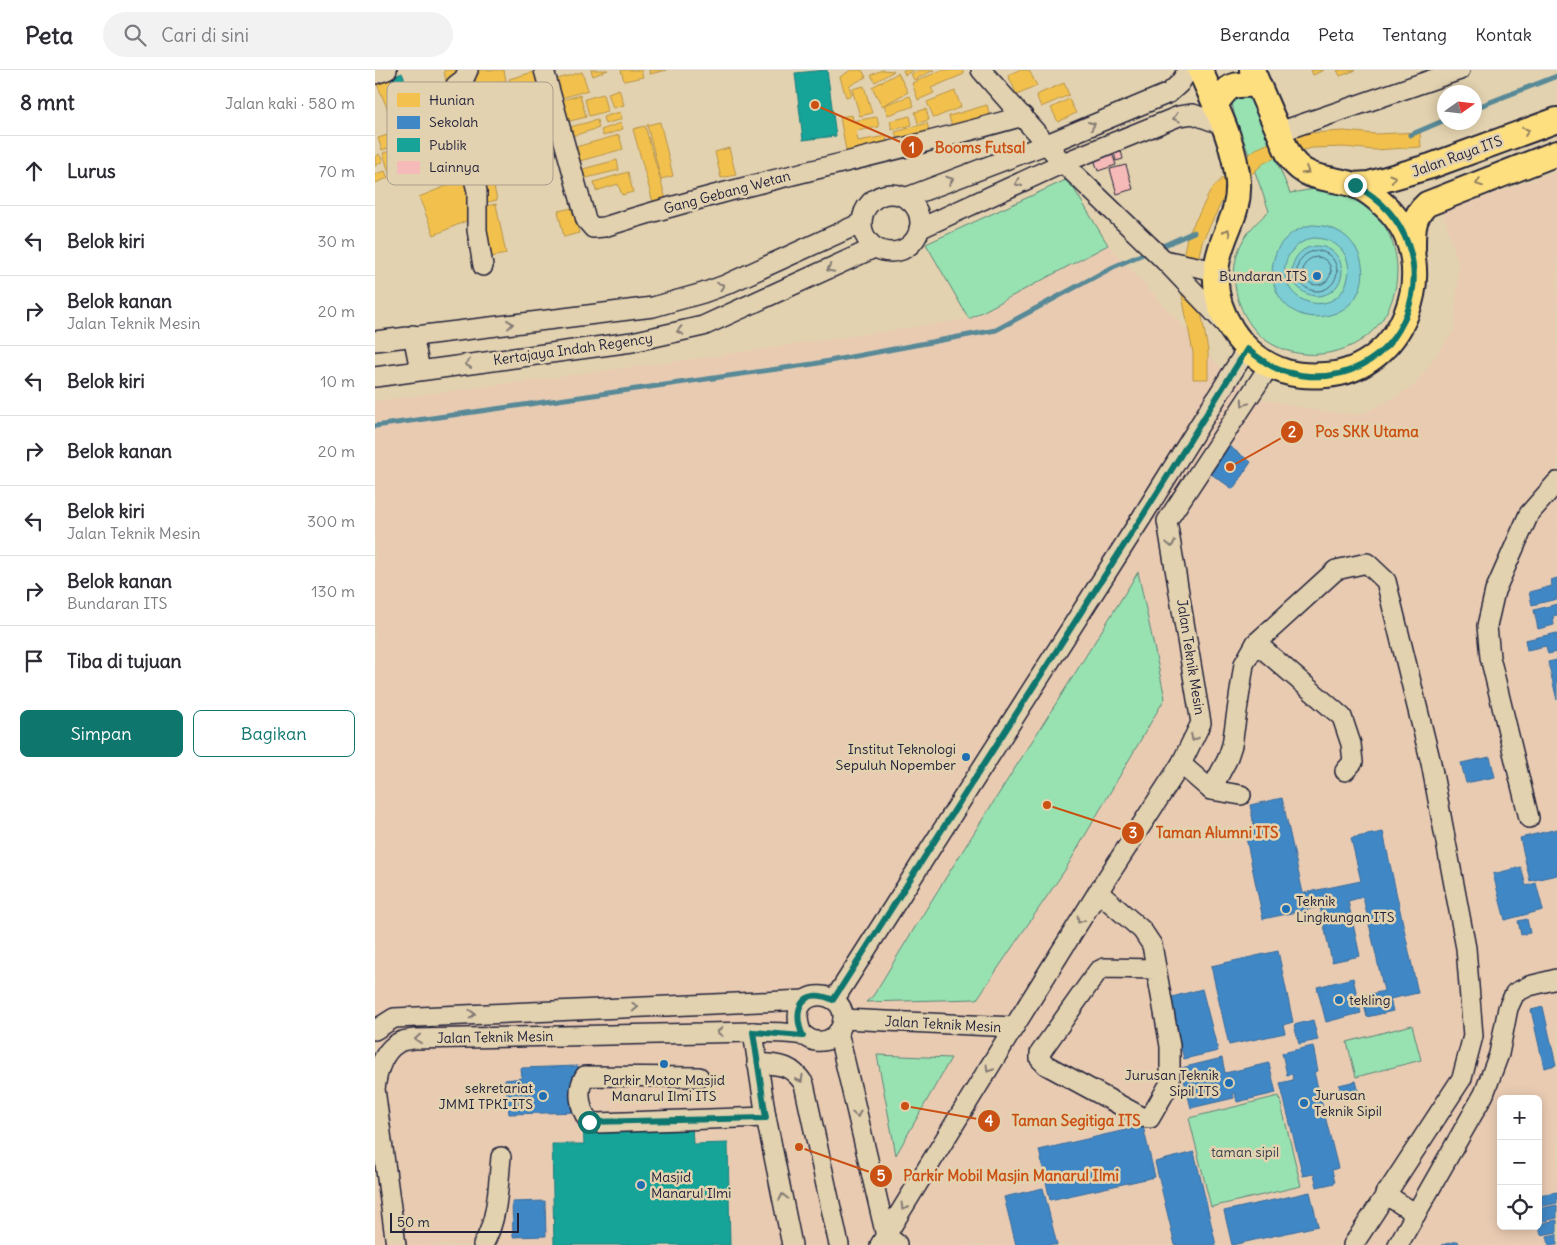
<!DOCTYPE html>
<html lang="id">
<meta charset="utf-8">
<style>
body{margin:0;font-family:Delius,sans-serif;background:#f2f2f3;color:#2b2b33}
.controls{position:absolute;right:15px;bottom:15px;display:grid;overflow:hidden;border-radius:8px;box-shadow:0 2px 12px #0003}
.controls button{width:45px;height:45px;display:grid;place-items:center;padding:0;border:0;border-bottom:1px solid #e1e1e2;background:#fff;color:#2b2b33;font:25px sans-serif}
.compass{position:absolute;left:1062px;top:15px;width:45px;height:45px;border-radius:50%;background:#fff;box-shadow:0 2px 12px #0003;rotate:76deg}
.scale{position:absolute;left:15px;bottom:12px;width:129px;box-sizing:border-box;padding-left:5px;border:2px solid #22223b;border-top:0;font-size:14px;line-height:18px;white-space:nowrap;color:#22223b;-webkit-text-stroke:4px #e3d2af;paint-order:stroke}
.stop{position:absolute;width:15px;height:15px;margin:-11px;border:4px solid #0f766e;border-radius:50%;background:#fff}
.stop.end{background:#0f766e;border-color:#fff;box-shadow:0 1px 5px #0008}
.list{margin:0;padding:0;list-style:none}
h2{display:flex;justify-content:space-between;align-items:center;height:65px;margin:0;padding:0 20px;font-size:21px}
h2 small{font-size:16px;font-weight:400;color:#7c7c81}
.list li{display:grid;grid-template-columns:32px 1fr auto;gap:15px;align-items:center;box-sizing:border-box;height:70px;padding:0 20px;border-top:1px solid #e1e1e2}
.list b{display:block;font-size:19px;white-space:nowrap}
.list p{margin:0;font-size:16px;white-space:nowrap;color:#7c7c81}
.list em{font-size:16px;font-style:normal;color:#7c7c81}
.actions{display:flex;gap:10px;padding:15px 20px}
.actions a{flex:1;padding:11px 0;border:1px solid #0f766e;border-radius:8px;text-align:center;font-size:18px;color:#0f766e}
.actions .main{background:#0f766e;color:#fff}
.icon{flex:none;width:28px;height:28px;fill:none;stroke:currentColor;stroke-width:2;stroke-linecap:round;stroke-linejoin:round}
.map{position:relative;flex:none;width:1182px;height:1175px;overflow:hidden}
header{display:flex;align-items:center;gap:30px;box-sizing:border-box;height:70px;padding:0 25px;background:#fff;border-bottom:1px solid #e1e1e2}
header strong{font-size:24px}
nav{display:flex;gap:28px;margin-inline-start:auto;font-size:18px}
.search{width:350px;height:45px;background:#f2f2f3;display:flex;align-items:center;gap:12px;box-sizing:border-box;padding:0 18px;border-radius:28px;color:#7c7c81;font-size:19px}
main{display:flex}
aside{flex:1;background:#fff}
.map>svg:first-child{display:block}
.built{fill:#e9cbb2;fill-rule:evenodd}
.green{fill:#98e2b1;stroke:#5d8276}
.water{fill:#7ccdd4;stroke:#588997;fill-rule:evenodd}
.homes{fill:#f2c14e;stroke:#b49148}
.schools{fill:#3f88c5;stroke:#36699c}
.public{fill:#17a398;stroke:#1a7c7c}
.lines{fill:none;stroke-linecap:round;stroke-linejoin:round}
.shore{stroke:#466678;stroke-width:1}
.stream{stroke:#588997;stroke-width:5}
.building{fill:#f6bab8;stroke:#22223b}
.minor-casing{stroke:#22223b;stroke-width:22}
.major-casing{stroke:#22223b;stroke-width:28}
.minor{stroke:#e3d2af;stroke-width:19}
.major{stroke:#fedf80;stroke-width:24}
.oneway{stroke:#827a75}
.oneway2{stroke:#90805e}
.route{stroke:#0f766e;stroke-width:6}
.poi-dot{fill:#1f6fb2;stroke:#e3d2af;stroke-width:2}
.labels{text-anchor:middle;stroke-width:5;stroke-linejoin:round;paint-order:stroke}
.street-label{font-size:14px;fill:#22223b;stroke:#e3d2af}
.poi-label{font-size:14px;fill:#22223b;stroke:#e3d2af;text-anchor:end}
.park-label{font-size:14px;fill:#343f4d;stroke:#e3d2af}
.key{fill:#e3d2af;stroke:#a99d8c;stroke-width:1}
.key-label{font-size:14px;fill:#22223b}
.leader{fill:none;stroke:#ca5113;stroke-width:2}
.callout-dot{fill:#ca5113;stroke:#e3d2af;stroke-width:2}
.mark-label{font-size:15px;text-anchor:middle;font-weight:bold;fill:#fff}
.callout-label{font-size:15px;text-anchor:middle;font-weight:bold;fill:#ca5113;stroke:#e3d2af;stroke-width:5;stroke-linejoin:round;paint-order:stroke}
</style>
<header>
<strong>Peta</strong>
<div class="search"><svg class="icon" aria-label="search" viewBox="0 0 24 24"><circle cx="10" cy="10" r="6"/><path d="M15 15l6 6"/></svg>Cari di sini</div>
<nav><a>Beranda</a><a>Peta</a><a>Tentang</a><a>Kontak</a></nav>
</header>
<main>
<aside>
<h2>8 mnt<small>Jalan kaki · 580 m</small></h2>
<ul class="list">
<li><svg class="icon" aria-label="ahead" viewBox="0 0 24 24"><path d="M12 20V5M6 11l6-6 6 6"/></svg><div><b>Lurus</b></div><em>70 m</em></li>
<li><svg class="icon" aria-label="left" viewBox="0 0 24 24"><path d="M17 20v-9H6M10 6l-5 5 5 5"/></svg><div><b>Belok kiri</b></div><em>30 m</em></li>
<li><svg class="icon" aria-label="right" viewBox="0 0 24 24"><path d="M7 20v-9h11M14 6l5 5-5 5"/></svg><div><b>Belok kanan</b><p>Jalan Teknik Mesin</p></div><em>20 m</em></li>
<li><svg class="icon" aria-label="left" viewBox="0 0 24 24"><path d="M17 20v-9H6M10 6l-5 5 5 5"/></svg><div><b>Belok kiri</b></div><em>10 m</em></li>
<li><svg class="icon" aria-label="right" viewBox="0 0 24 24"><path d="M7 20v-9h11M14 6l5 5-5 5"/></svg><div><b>Belok kanan</b></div><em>20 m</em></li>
<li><svg class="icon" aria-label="left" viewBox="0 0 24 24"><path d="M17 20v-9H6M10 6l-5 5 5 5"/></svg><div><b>Belok kiri</b><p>Jalan Teknik Mesin</p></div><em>300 m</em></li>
<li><svg class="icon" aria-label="right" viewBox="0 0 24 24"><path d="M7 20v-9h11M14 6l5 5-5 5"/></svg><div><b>Belok kanan</b><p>Bundaran ITS</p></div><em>130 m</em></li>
<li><svg class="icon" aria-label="arrive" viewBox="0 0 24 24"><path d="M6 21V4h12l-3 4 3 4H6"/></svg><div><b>Tiba di tujuan</b></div></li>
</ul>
<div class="actions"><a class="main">Simpan</a><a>Bagikan</a></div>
</aside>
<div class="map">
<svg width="1182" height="1175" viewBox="0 0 1182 1175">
<rect width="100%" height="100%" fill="#e3d2af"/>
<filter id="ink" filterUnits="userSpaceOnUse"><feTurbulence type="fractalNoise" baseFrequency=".02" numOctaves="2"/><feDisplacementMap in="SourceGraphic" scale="10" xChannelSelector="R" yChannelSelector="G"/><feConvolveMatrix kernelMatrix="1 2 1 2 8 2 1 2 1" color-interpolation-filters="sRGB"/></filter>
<g filter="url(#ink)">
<path class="built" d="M 1182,101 L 1182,1175 L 0,1175 L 0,331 L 327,288 L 594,249 L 733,175 L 849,301 L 888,329 L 948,342 L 987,345 L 1039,316 L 1079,261 L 1084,196 L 1068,142 ZM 1126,1029 L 1163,1029 L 1163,1156 L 1126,1156 Z"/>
<g class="green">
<path d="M 869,23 L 875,27 L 878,35 L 915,123 C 924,122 935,119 945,119 C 1048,127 1047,274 946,284 C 926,286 905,281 889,269 C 864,249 852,209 864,179 C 870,163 882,152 894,141 L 859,43 L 857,32 L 860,26 Z"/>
<polygon points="693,109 733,175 594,249 551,174"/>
<path d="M 763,502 L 790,628 L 690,800 L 602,929 L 491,932 L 498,926 C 584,783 676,644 763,502 Z"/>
<polygon points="1037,955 1046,990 981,1007 972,972"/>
<polygon points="502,985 576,988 521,1085"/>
<polygon points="904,1026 926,1116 836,1137 814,1048"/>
</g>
<g class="water">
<path d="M 936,155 C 997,154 1007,236 950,246 C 892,256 874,170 936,155 ZM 938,168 C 993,169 979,245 933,232 C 924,229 917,223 913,215 C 903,193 917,173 938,168 Z"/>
<circle cx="942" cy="201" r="25"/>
</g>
<g class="homes">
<polygon points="69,0 81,0 83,9 71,12"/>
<polygon points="103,0 129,0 131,11 98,18 97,13 101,12 99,5 104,4"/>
<polygon points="216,0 233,0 218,6"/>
<polygon points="246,0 266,0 268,7 249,11"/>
<polygon points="274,0 292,0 275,4"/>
<polygon points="476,0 487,0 491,7 474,16 477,25 471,27 465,7"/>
<polygon points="507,0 519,1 500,12 496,5"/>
<polygon points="528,0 539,0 530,5"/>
<polygon points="544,0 559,0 539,10 536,4"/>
<polygon points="567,0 587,0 589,4 556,18 559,23 543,30 537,13"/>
<polygon points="644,0 654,0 662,16 642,25 633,5"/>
<polygon points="936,0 949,0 938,5"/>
<polygon points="962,0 981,0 965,6"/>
<polygon points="162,1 173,22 140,31 134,9"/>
<polygon points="207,2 213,20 184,29 179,10"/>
<polygon points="523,3 533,22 507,36 497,17"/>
<polygon points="15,9 28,39 15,45 2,14"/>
<polygon points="689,13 694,25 666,37 661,25"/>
<polygon points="489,16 497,43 485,46 477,19"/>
<polygon points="244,19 249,35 238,38 233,23"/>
<polygon points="580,21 586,37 559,48 552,32"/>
<polygon points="228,24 232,41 214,46 210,29"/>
<polygon points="205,25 211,47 187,53 181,32"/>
<polygon points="535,26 539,36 513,45 509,35"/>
<polygon points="694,29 701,43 683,52 676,38"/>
<polygon points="612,35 616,50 578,61 574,46"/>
<polygon points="551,39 554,50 543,53 540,42"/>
<polygon points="245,42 247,49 230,54 228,47"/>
<polygon points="477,45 478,51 502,47 504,57 481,61 483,71 511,66 513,77 472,86 465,47"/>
<polygon points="535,46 537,55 517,60 515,51"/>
<polygon points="222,50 224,58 197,66 195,57"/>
<polygon points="285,52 298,106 286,109 272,55"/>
<polygon points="246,53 248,59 228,66 226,60"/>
<polygon points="552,53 555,65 524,73 520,62"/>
<polygon points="270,56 292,133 279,136 258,59"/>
<polygon points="969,61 1000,64 1045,62 1046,77 1000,80 969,77 937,78 906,85 889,93 848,129 827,172 821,199 822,219 833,281 833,309 818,309 818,283 806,220 806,198 812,167 836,120 860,95 881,79 901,70 935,63"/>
<polygon points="16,64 20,76 7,80 3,68"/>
<polygon points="244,65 248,79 201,92 197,78"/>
<polygon points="176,68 179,76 153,83 151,75"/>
<polygon points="354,78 361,105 346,108 340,82"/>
<polygon points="19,80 27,106 16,109 8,83"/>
<polygon points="4,84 8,91 0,96 0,87"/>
<polygon points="242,90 244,100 207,109 204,100"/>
<polygon points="10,101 13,108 0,113 0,104"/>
<polygon points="253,102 258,122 247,125 243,114 221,121 219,112"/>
<polygon points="91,108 99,128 91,132 98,148 59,165 44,127"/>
<polygon points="117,108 122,130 109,133 104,112"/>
<polygon points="121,134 131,184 116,187 105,137"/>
<polygon points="198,138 204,163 189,167 183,141"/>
</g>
<g class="schools">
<polygon points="851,374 876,392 858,419 833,402"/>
<polygon points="1182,508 1182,529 1157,535 1154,522 1177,516 1176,510"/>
<polygon points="1182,534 1182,545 1178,546 1179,555 1163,559 1159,540"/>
<polygon points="1182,563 1182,582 1173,584 1171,576 1152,580 1150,570"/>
<polygon points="1182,590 1182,630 1173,592"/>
<polygon points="1115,687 1120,707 1091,713 1086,693"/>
<polygon points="907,728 928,823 986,811 976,768 1008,762 1043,923 1015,929 1018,941 992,947 987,926 1009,921 988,827 973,831 985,886 957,892 945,837 888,849 870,763 880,761 875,735"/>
<polygon points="1182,759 1182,805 1155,811 1145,768"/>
<polygon points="1146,797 1151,816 1161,813 1168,840 1130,850 1118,804"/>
<polygon points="1152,849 1155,863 1146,865 1143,851"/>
<polygon points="903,881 918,952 908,955 910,963 854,975 836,896"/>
<polygon points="978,908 986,943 951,952 942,917"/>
<polygon points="827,919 843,981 809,989 793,928"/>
<polygon points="1168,937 1181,995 1169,998 1156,940"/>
<polygon points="938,950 943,970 924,974 919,955"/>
<polygon points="938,976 943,1001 939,1002 963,1098 957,1100 960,1113 942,1117 939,1104 928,1106 905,1013 918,1010 917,1004 912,1005 907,983"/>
<polygon points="847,988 850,1003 894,993 901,1023 862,1032 860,1023 858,1024 859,1028 816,1038 806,998"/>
<polygon points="203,996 205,1042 134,1044 130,1010 147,1008 146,998"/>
<polygon points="981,1011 984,1023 967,1027 964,1015"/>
<polygon points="768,1056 780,1107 675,1130 664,1080"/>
<polygon points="819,1082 825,1106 841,1175 800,1175 780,1092"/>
<polygon points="668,1118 682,1175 641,1175 629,1127"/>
<polygon points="935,1122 943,1156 857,1175 849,1141"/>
<polygon points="1182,1122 1182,1133 1163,1137 1163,1125"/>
<polygon points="170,1131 171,1166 138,1167 137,1132"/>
<polygon points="1182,1135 1182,1148 1163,1152 1163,1139"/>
<polygon points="1182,1150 1182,1162 1166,1165 1163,1154"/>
<polygon points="1182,1164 1182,1175 1174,1175 1172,1166"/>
<polygon points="1083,1171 1084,1175 1066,1175"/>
</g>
<g class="public">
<polygon points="452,0 461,66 428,70 420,3"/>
<polygon points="27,3 42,38 31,43 16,8"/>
<polygon points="317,1053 318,1074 353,1073 355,1175 179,1175 177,1074 209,1074 208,1055"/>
</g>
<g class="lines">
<g class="shore">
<circle cx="942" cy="201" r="20"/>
<circle cx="942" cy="201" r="14"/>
</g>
<g class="stream">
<polyline points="1100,38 1182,6"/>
<polyline points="1035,65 1070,50"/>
<polyline points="783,178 819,162"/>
<polyline points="0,356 438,294 621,260 738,197 775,181"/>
</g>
</g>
<g class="building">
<polygon points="746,80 748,89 741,91 739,82"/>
<polygon points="737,83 741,95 723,101 719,89"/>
<polygon points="751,95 758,119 742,124 735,99"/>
</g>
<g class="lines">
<defs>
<g id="minor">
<polyline points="93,0 89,9 81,15 80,32 102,121 102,160 108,196"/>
<path d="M 169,0 L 211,150 L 218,158 L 229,157 C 367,113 509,86 648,46"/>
<polyline points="606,0 688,93 789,190 851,255"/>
<polyline points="0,4 12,0"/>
<polyline points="904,62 1085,0"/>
<circle cx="516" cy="153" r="29"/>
<polyline points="530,128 672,74 794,23 805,13 813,0"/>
<polyline points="544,159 688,93 804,46 818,44 848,55"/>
<polyline points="789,190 841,201"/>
<polyline points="38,265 45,300"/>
<polyline points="0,271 278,237 328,223 350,215 486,153"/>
<polyline points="0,307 257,272 328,256 499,178"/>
<polyline points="881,573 967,647 976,674 978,692 970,701"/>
<polyline points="806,694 836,720 852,690 857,675 869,594 881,573 961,500 992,493 1011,511 1056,693 1091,878 1098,966 1087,1008 978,1175"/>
<polyline points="836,720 866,725"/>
<polyline points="1154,748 1115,587 1112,556 1120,521 1154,444 1182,412"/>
<polyline points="723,822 767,860 777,875 795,976 795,1013 775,1048 767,1047 671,995 665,989 665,983 723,901 729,898 781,899"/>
<polyline points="459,930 767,447 872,279"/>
<polyline points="468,949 639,957 723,822 806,694 826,653 792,451 895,295"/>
<polyline points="0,960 19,948 430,930"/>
<polyline points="378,962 391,1047 417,1175"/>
<polyline points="463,962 511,1166 522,1174"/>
<path d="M 382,993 C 405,995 416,994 429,1014 L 464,1175"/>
<path d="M 324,1007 L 210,1006 C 201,1020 205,1039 214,1052 L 222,1053 L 391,1047"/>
<polyline points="1010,1124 1041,1144"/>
<path d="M 21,1175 L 0,1019 C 2,1003 7,982 23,973 C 27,970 34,970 39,969 L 378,962 C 394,963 412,962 428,965 C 433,967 436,971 441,971 C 455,973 467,963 468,949 C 471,916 405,915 428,966"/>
<path d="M 108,1175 C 123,1149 123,1117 126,1087"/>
<polyline points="505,1175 639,957"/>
<polyline points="1023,1175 1109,1024 1124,984 1133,938 1140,923 1154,916 1182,909"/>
</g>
<g id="major">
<path d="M 825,0 C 840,35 860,73 863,112 C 865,146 847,162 842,194 C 834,239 867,289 911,302 C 924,306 937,306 951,305 C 1028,300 1068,198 1015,141 C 1006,132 992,119 979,115 C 957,107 932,111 917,90 C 912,82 908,72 905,64 C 895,43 886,21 877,0"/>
<path d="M 840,35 C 855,13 857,14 883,15"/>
<polyline points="979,115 994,114 1056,96 1182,50"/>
<path d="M 1038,179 C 1038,161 1037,147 1052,134 L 1182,83"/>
</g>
</defs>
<use href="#minor" class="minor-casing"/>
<use href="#major" class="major-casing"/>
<use href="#minor" class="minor"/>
<use href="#major" class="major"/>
</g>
<defs><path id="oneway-chevron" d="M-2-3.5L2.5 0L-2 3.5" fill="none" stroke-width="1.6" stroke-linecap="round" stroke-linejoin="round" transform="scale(1.25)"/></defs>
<g class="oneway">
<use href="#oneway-chevron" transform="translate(801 48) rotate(163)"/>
<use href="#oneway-chevron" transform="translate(717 55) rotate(-23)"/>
<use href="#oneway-chevron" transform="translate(575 110) rotate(-21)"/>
<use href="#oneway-chevron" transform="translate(643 113) rotate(155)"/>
<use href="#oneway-chevron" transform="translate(455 199) rotate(154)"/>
<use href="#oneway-chevron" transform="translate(346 216) rotate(-22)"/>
<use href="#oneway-chevron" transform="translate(135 254) rotate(-6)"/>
<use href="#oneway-chevron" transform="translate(305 261) rotate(167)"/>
<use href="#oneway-chevron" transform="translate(93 294) rotate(172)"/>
<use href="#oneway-chevron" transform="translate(869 333) rotate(124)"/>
<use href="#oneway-chevron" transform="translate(796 474) rotate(79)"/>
<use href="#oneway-chevron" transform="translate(819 668) rotate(116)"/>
<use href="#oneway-chevron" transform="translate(705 850) rotate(122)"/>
<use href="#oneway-chevron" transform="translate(260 937) rotate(-2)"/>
<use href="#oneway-chevron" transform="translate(97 944) rotate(-2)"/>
<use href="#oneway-chevron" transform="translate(345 962) rotate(179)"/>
<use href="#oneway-chevron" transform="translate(43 969) rotate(175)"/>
<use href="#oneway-chevron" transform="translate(614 999) rotate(122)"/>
<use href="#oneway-chevron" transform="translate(425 1009) rotate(60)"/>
<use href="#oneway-chevron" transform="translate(482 1044) rotate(77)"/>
<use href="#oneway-chevron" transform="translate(408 1127) rotate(-102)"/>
<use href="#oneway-chevron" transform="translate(529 1137) rotate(122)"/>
</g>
<g class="oneway2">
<use href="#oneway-chevron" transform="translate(1151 61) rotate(-20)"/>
<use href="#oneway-chevron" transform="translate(931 101) rotate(31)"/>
<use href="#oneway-chevron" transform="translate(1018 108) rotate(-16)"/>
<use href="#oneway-chevron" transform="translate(1104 113) rotate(159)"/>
<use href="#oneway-chevron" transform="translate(852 162) rotate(-62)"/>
</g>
</g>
<g class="lines" filter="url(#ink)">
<path class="route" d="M 214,1052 L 391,1048 L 378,962 L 428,966 C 416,939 428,916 458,930 L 767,447 L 872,279 C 884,288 896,298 911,302 C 1029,334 1092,176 980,115"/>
</g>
<g class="poi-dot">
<circle cx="942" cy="206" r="5"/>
<circle cx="591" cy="687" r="5"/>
<circle cx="911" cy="839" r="5"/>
<circle cx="964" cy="930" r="5"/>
<circle cx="289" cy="994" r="5"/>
<circle cx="854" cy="1013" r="5"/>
<circle cx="168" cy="1026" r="5"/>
<circle cx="929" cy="1033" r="5"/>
<circle cx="266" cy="1115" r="5"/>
</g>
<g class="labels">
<g class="street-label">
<text transform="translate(1082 86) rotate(-20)" y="5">Jalan Raya ITS</text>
<text transform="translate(352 122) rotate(-15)" y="5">Gang Gebang Wetan</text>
<text transform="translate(198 279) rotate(-8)" y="5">Kertajaya Indah Regency</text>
<text transform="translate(816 587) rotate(81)" y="5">Jalan Teknik Mesin</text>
<text transform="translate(568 954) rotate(3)" y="5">Jalan Teknik Mesin</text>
<text transform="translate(120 967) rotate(-1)" y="5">Jalan Teknik Mesin</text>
</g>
<g class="poi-label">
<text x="932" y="211">Bundaran ITS</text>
<text x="581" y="684">Institut Teknologi<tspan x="581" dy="16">Sepuluh Nopember</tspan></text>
<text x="921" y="836" text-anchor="start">Teknik<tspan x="921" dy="16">Lingkungan ITS</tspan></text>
<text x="974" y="935" text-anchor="start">tekling</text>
<text x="844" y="1010">Jurusan Teknik<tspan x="844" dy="16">Sipil ITS</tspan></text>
<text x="289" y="1015" text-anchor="middle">Parkir Motor Masjid<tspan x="289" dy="16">Manarul Ilmi ITS</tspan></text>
<text x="158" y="1023">sekretariat<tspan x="158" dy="16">JMMI TPKI ITS</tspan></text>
<text x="939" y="1030" text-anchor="start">Jurusan<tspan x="939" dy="16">Teknik Sipil</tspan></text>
<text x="276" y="1112" text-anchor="start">Masjid<tspan x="276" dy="16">Manarul Ilmi</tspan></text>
</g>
<g class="park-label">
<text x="870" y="1087">taman sipil</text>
</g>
</g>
<rect x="12" y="12" width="166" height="103" rx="8" class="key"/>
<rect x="22" y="23" width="23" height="14" fill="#f2c14e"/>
<rect x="22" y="46" width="23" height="13" fill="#3f88c5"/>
<rect x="22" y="68" width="23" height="14" fill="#17a398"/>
<rect x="22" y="91" width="23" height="13" fill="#f6bab8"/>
<g class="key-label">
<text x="54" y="35">Hunian</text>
<text x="54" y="57">Sekolah</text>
<text x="54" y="80">Publik</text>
<text x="54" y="102">Lainnya</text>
</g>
<path class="leader" d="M440 35L537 77M855 397L917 362M672 735L758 763M530 1036L614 1051M424 1077L506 1106"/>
<g class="callout-dot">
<circle cx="440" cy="35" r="5"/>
<circle cx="855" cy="397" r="5"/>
<circle cx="672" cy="735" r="5"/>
<circle cx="530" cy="1036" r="5"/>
<circle cx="424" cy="1077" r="5"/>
<circle cx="537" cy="77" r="12"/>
<circle cx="917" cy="362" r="12"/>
<circle cx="758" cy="763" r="12"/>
<circle cx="614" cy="1051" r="12"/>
<circle cx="506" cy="1106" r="12"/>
</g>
<g class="mark-label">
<text x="537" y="83">1</text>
<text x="917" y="367">2</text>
<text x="758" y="768">3</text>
<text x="614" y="1056">4</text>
<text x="506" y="1111">5</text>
</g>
<g class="callout-label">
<text x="605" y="83">Booms Futsal</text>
<text x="992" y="367">Pos SKK Utama</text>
<text x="842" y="768">Taman Alumni ITS</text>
<text x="701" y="1056">Taman Segitiga ITS</text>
<text x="636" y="1111">Parkir Mobil Masjin Manarul Ilmi</text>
</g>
</svg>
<div class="controls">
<button>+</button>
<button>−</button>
<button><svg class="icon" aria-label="locate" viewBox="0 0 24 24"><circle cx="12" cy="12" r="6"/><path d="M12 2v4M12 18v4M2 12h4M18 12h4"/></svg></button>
</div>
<svg class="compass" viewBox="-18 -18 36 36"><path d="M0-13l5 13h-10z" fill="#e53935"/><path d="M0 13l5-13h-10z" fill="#7c7c81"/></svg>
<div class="scale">50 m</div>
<div class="stop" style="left:214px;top:1052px"></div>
<div class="stop end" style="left:980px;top:115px"></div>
</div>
</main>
